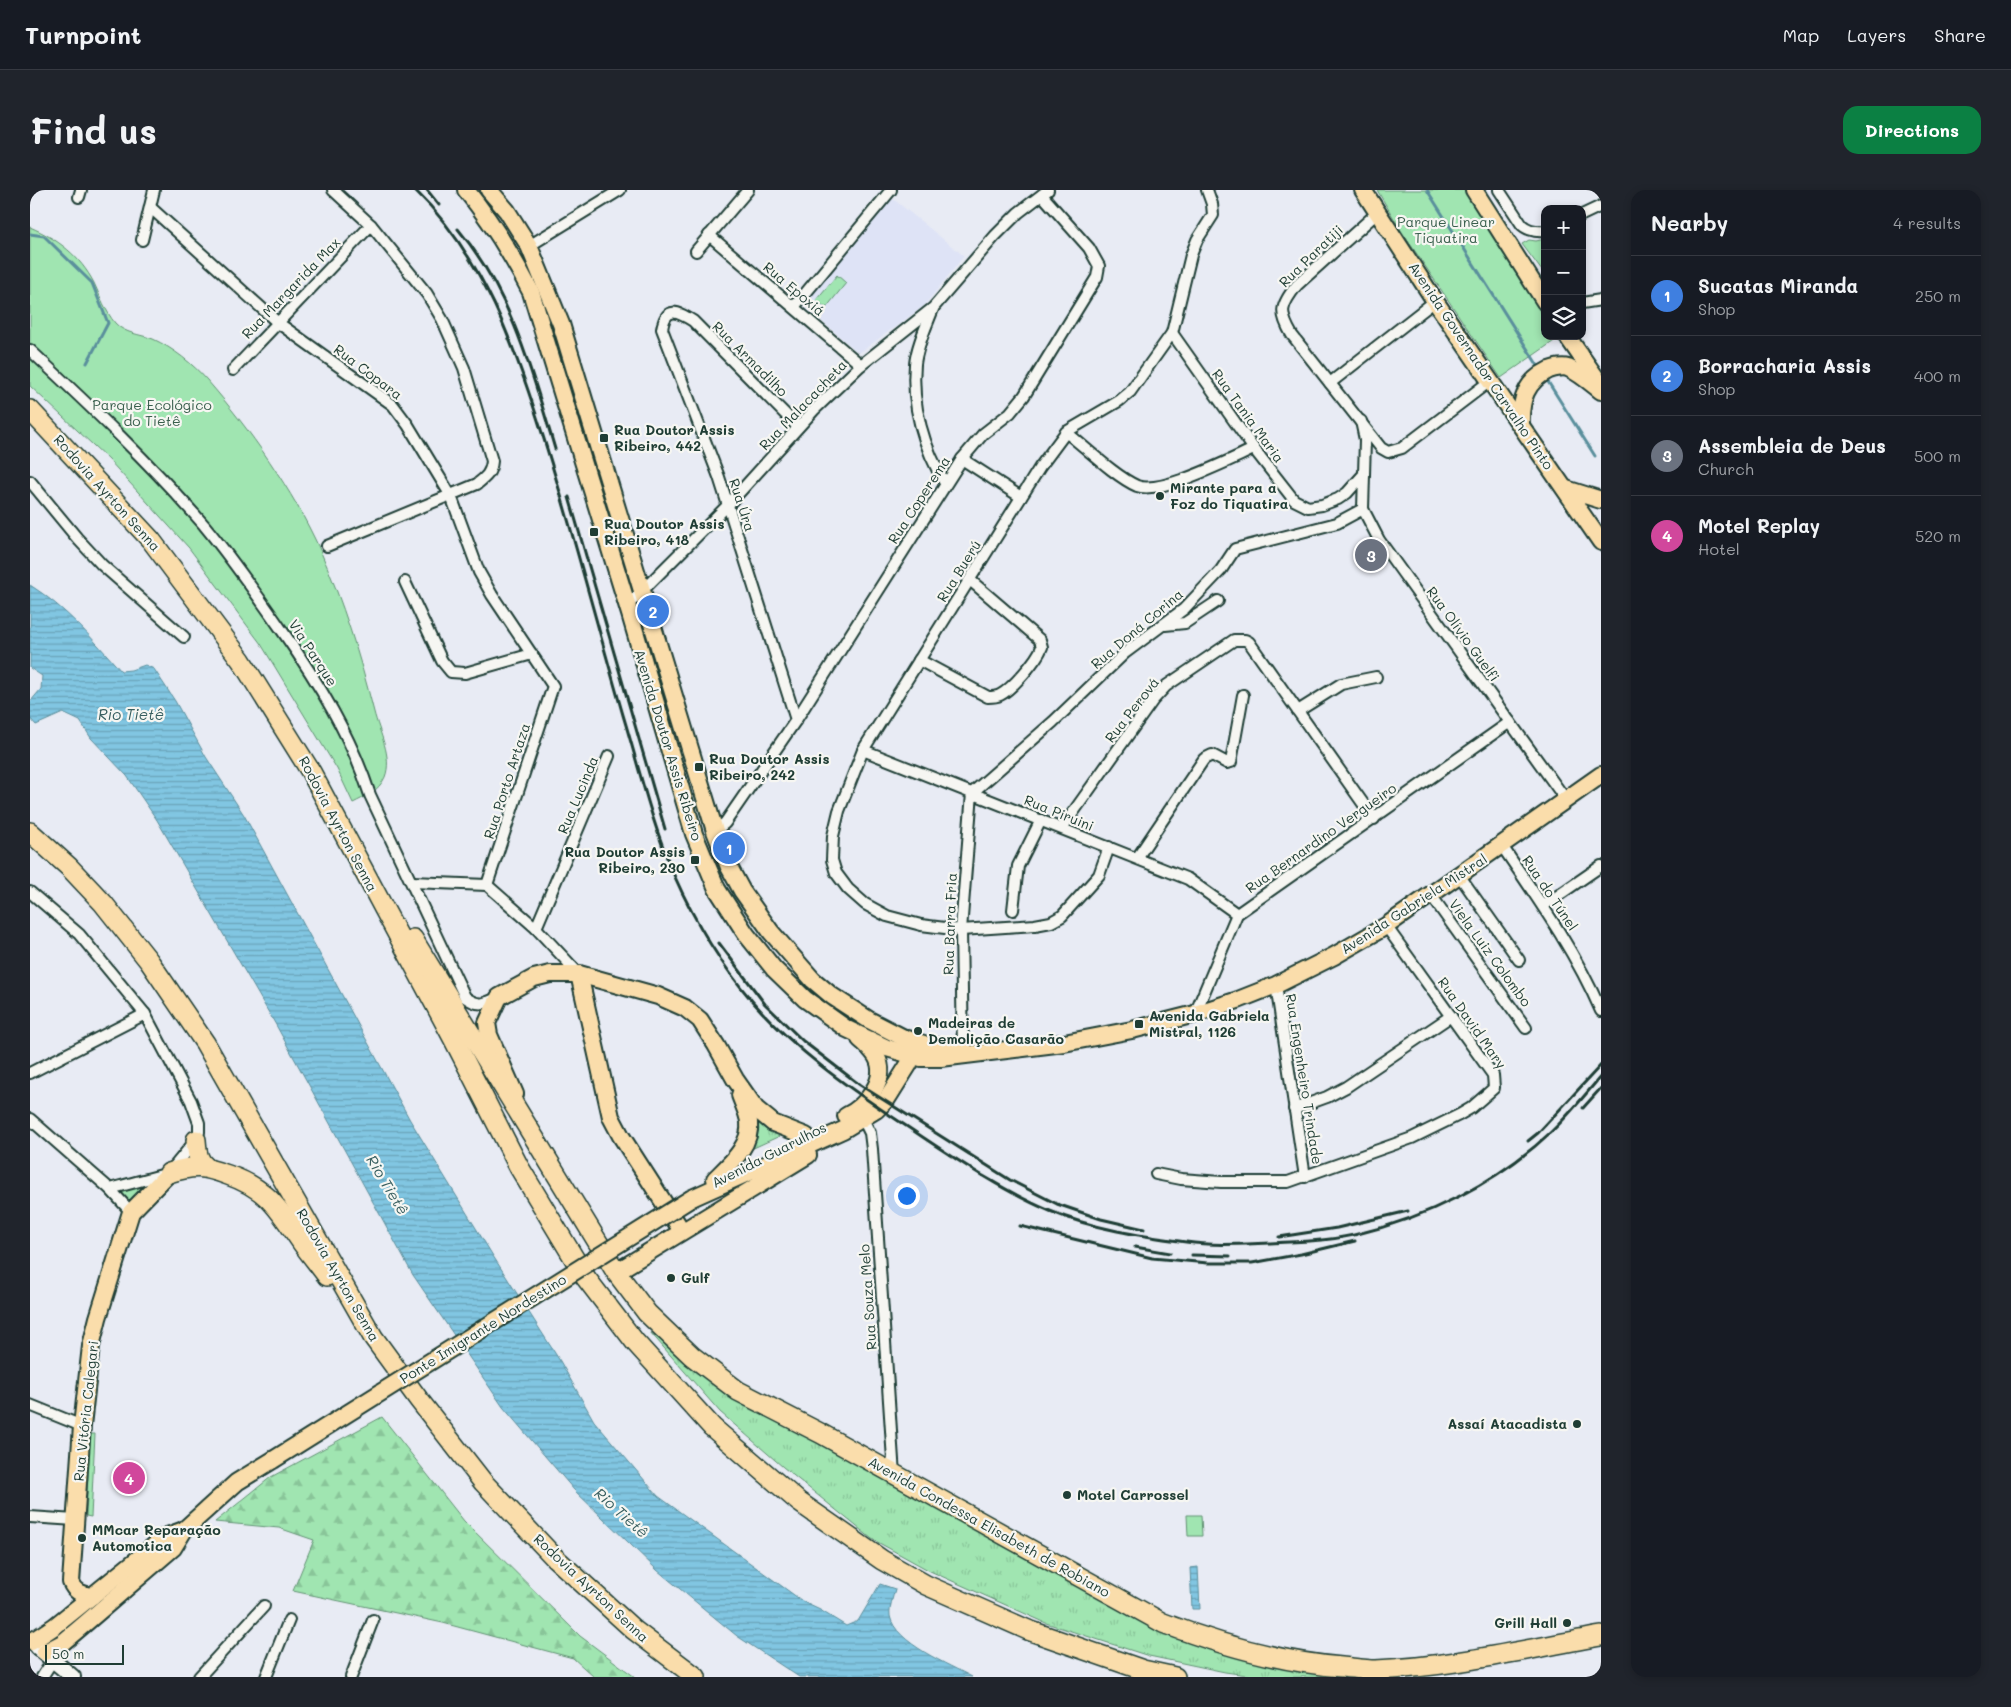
<!DOCTYPE html>
<meta charset="utf-8">
<style>
body{margin:0;font-family:Mali,sans-serif;background:#20242c;color:#f1f3f6}
.controls{position:absolute;right:15px;top:15px;display:grid;overflow:hidden;border-radius:10px;box-shadow:0 2px 8px #0003}
.controls button{width:45px;height:45px;display:grid;place-items:center;padding:0;border:0;border-bottom:1px solid #363941;background:#171b24;color:#f1f3f6;font:25px sans-serif}
.scale{position:absolute;left:15px;bottom:12px;width:79px;box-sizing:border-box;padding-left:5px;border:2px solid #1f3d34;border-top:0;font-size:14px;line-height:18px;white-space:nowrap;color:#1f3d34;-webkit-text-stroke:4px #f6f6f2;paint-order:stroke}
.you{position:absolute;left:876px;top:1005px;width:18px;height:18px;margin:-12px;border:4px solid #fff;border-radius:50%;background:#1a73e8;box-shadow:0 0 0 8px #1a73e833}
.badge{display:grid;place-items:center;width:32px;height:32px;border-radius:50%;background:#0b8043;color:#fff;font-size:16px;font-weight:700}
.pin{position:absolute;translate:-50% -50%;border:2px solid #fff;box-shadow:0 1px 5px #0006}
.list{margin:0;padding:0;list-style:none}
h2{display:flex;justify-content:space-between;align-items:center;height:65px;margin:0;padding:0 20px;font-size:21px}
h2 small{font-size:16px;font-weight:400;color:#9ea1a6}
.list li{display:grid;grid-template-columns:32px 1fr auto;gap:15px;align-items:center;box-sizing:border-box;height:80px;padding:0 20px;border-top:1px solid #363941}
.list b{display:block;font-size:19px;white-space:nowrap}
.list p{margin:0;font-size:16px;white-space:nowrap;color:#9ea1a6}
.list em{font-size:16px;font-style:normal;color:#9ea1a6}
.icon{flex:none;width:28px;height:28px;fill:none;stroke:currentColor;stroke-width:2;stroke-linecap:round;stroke-linejoin:round}
.map{position:relative;flex:none;width:1571px;height:1487px;overflow:hidden;border-radius:15px}
header{display:flex;align-items:center;gap:30px;box-sizing:border-box;height:70px;padding:0 25px;background:#171b24;border-bottom:1px solid #363941}
header strong{font-size:24px}
nav{display:flex;gap:28px;margin-inline-start:auto;font-size:18px}
.intro{display:flex;align-items:center;justify-content:space-between;box-sizing:border-box;height:120px;padding:0 30px}
h1{margin:0;font-size:35px}
.button{padding:12px 22px;border-radius:15px;background:#0b8043;color:#fff;font-size:18px;font-weight:700}
main{display:flex;gap:30px;padding:0 30px}
aside{flex:1;background:#171b24;border-radius:15px;box-shadow:0 2px 8px #0003}
.map>svg:first-child{display:block}
.built{fill:#dee3f6}
.grass{fill:url(#grass-tufts);stroke:#609172}
.forest{fill:url(#forest-firs);stroke:#609172}
.green{fill:#a0e5b1;stroke:#609172}
.water{fill:url(#water-rules);stroke:#5a8f9c}
.lines{fill:none;stroke-linecap:round;stroke-linejoin:round}
.stream{stroke:#5a8f9c;stroke-width:3}
.street-casing{stroke:#1f3d34;stroke-width:14}
.secondary-casing{stroke:#1f3d34;stroke-width:18}
.primary-casing{stroke:#1f3d34;stroke-width:20}
.highway-casing{stroke:#1f3d34;stroke-width:22}
.street{stroke:#f6f6f2;stroke-width:10}
.secondary{stroke:#f6f6f2;stroke-width:14}
.primary{stroke:#faddab;stroke-width:16}
.highway{stroke:#faddab;stroke-width:19}
.rail{stroke:#1f3d34;stroke-width:3}
.primary-bridge-casing{stroke:#1f3d34;stroke-width:20;stroke-linecap:butt}
.primary-bridge{stroke:#faddab;stroke-width:16}
.poi-dot{fill:#1f3d34;stroke:#f6f6f2;stroke-width:2}
.labels{text-anchor:middle;stroke-width:4.5;stroke-linejoin:round;paint-order:stroke}
.park-label{font-size:14px;fill:#395f4d;stroke:#f6f6f2}
.street-label{font-size:14px;fill:#1f3d34;stroke:#f6f6f2}
.poi-label{font-size:14px;font-weight:bold;fill:#1f3d34;stroke:#f6f6f2;text-anchor:start}
.water-label{font-size:15px;font-style:italic;fill:#385f60;stroke:#f6f6f2}
</style>
<header>
<strong>Turnpoint</strong>
<nav><a>Map</a><a>Layers</a><a>Share</a></nav>
</header>
<div class="intro"><h1>Find us</h1><a class="button">Directions</a></div>
<main>
<div class="map">
<svg width="1571" height="1487" viewBox="0 0 1571 1487">
<defs>
<pattern id="grass-tufts" width="24" height="20" patternUnits="userSpaceOnUse" patternTransform="scale(1.25)"><rect width="24" height="20" fill="#a0e5b1"/><path d="M3 7l-1-3M5 7V3M7 7l1-3M15 17l-1-3M17 17v-4M19 17l1-3" fill="none" stroke="#89c599"/></pattern>
<pattern id="forest-firs" width="22" height="20" patternUnits="userSpaceOnUse" patternTransform="scale(1.25)"><rect width="22" height="20" fill="#a0e5b1"/><path d="M5 1l3.5 6h-7zM16 11l3.5 6h-7z" fill="#89c599"/></pattern>
<pattern id="water-rules" width="6" height="5" patternUnits="userSpaceOnUse" patternTransform="scale(1.25)"><rect width="6" height="5" fill="#81c6e2"/><path d="M0 2.5h6" fill="none" stroke="#69a2b8"/></pattern>
</defs>
<rect width="100%" height="100%" fill="#e8ebf4"/>
<filter id="ink" filterUnits="userSpaceOnUse"><feTurbulence type="fractalNoise" baseFrequency=".02" numOctaves="2"/><feDisplacementMap in="SourceGraphic" scale="10" xChannelSelector="R" yChannelSelector="G"/><feConvolveMatrix kernelMatrix="1 2 1 2 8 2 1 2 1" color-interpolation-filters="sRGB"/></filter>
<g filter="url(#ink)">
<polygon class="built" points="862,8 934,66 894,116 829,163 772,114"/>
<g class="grass">
<polygon points="726,931 754,944 717,961"/>
<polygon points="620,1142 685,1194 1131,1442 1216,1470 1299,1486 1326,1487 1231,1487 1195,1482 1119,1466 1016,1433 900,1381 842,1349 753,1277 690,1222"/>
</g>
<polygon class="forest" points="352,1227 434,1331 550,1446 605,1487 564,1487 543,1468 413,1433 263,1401 284,1350 249,1338 185,1332 241,1287"/>
<g class="green">
<polygon points="1347,0 1434,0 1515,129 1515,146 1525,146 1527,149 1471,188 1372,42"/>
<path d="M 0,37 C 28,49 50,66 64,93 C 70,106 76,122 85,133 C 95,144 110,144 123,149 C 143,158 163,174 177,190 C 219,238 264,302 290,360 C 313,412 330,467 344,522 C 349,542 363,567 355,587 C 349,601 335,607 323,613 L 307,579 L 231,454 L 159,358 L 79,270 L 0,196 Z"/>
<polygon points="1515,49 1515,85 1492,54 1499,50 1506,51"/>
<polygon points="807,85 816,93 796,118 786,110"/>
<polygon points="139,983 101,1022 80,999"/>
<polygon points="60,1244 65,1244 61,1327 56,1326"/>
<polygon points="1157,1325 1171,1325 1172,1346 1158,1346"/>
</g>
<g class="water">
<path d="M 0,395 C 35,417 64,450 91,481 L 101,480 L 115,475 L 124,479 L 145,511 L 176,567 L 214,625 L 380,930 L 463,1066 L 530,1171 L 564,1231 L 628,1306 L 775,1413 L 790,1420 L 816,1436 L 828,1431 L 850,1394 L 865,1399 C 863,1407 859,1418 860,1426 C 865,1453 920,1475 942,1487 L 769,1487 L 707,1446 L 627,1380 L 544,1300 L 473,1217 L 383,1085 L 246,835 L 127,630 L 97,586 L 61,548 L 50,531 L 33,523 L 6,535 L 0,528 L 0,512 L 11,499 L 12,486 L 0,478 Z"/>
<polygon points="1168,1377 1170,1419 1162,1419 1160,1378"/>
</g>
<g class="lines">
<g class="stream">
<polyline points="1397,0 1510,179"/>
<polyline points="0,44 14,46 62,93 78,133 57,173"/>
<polyline points="1515,187 1565,266"/>
</g>
<defs>
<g id="street">
<path d="M 1469,0 L 1492,35 C 1499,41 1506,42 1515,41"/>
<polyline points="49,7 51,0"/>
<polyline points="120,17 247,132 363,215 378,235 421,306 449,382 462,405 523,496 457,695"/>
<path d="M 1347,23 L 1267,95 C 1250,116 1249,123 1262,145 L 1351,258 L 1358,262 L 1372,258 L 1460,191"/>
<polyline points="1552,25 1571,16"/>
<polyline points="679,45 831,175"/>
<polyline points="112,50 124,0"/>
<polyline points="499,56 590,0"/>
<polyline points="666,61 718,0"/>
<polyline points="1552,113 1571,110"/>
<polyline points="764,117 861,0"/>
<path d="M 903,119 C 896,137 887,155 885,174 C 881,215 894,259 915,293"/>
<polyline points="1142,143 1224,259 1264,310 1278,317 1292,315 1308,309 1317,303 1334,284"/>
<path d="M 0,160 C 60,216 120,273 174,335 C 202,369 228,406 253,442 C 288,492 321,546 340,605 L 435,807 C 448,817 455,814 469,807"/>
<polyline points="203,180 341,35"/>
<polyline points="1300,193 1405,111"/>
<polyline points="1331,231 1335,250 1333,319 1349,350 1536,610"/>
<path d="M 1036,242 C 1055,257 1086,287 1107,296 C 1131,305 1199,270 1224,259"/>
<polyline points="932,269 991,307"/>
<polyline points="0,291 47,348 72,375 154,447"/>
<path d="M 297,356 L 447,294 C 456,287 461,283 462,271 L 434,178 L 412,129 L 397,104 L 341,35 L 303,0"/>
<polyline points="375,392 412,471 421,482 435,483 502,464"/>
<polyline points="597,416 698,315 784,220 831,175 903,118 965,46 988,23 1018,0"/>
<polyline points="1135,435 1155,433 1188,411"/>
<path d="M 889,470 L 958,507 C 962,507 966,507 970,505 C 982,499 1007,470 1012,457 L 1010,450 L 940,390"/>
<polyline points="1268,521 1311,494 1346,487"/>
<path d="M 766,530 L 689,287 L 632,139 C 636,115 648,122 663,131 L 768,237"/>
<polyline points="833,560 1158,689 1207,724"/>
<polyline points="942,603 1023,532 1095,463 1154,419 1191,380 1205,359 1307,333 1333,319"/>
<polyline points="1032,638 1123,510 1136,496 1204,450 1215,450 1219,452 1344,629"/>
<polyline points="685,641 695,633 766,530 932,269 953,244 980,223 994,206 1067,87 1069,76 1059,58 1012,5"/>
<path d="M 1472,656 C 1508,709 1545,761 1571,821"/>
<polyline points="1079,657 1069,685 1032,726 1021,732 1005,735 931,740 891,735 857,726 835,714 818,699 806,683 802,670 803,646 809,621 833,560 1010,277 1036,242 1089,211 1100,202 1142,143 1161,65 1167,50 1183,25 1182,14 1177,0"/>
<polyline points="1107,668 1174,569 1182,565 1197,573 1201,572 1213,505"/>
<polyline points="1429,685 1489,770"/>
<polyline points="382,692 457,695 506,738 549,784"/>
<polyline points="0,702 49,744 115,824 161,911 169,933 169,942 166,950 139,983 80,999"/>
<polyline points="1401,705 1496,838"/>
<polyline points="1513,716 1571,676"/>
<polyline points="983,720 988,676 1011,630"/>
<polyline points="506,738 579,566"/>
<polyline points="1246,795 1275,987"/>
<polyline points="1165,824 1207,724 1480,532"/>
<polyline points="933,863 931,740 942,603"/>
<polyline points="0,883 115,824"/>
<polyline points="1264,919 1297,907 1316,897 1421,826"/>
<polyline points="0,929 80,999 101,1022"/>
<polyline points="833,929 840,943 842,959 864,1285"/>
<polyline points="1126,984 1151,989 1191,992 1258,992 1382,948 1429,925 1441,918 1464,898 1463,885 1356,736"/>
<polyline points="0,1215 52,1236"/>
<polyline points="0,1327 45,1330"/>
<polyline points="12,1487 23,1470"/>
<polyline points="169,1487 234,1416"/>
<polyline points="236,1487 259,1430"/>
<polyline points="321,1487 343,1430"/>
</g>
<polyline id="secondary" points="7,1457 43,1487"/>
<g id="primary">
<path d="M 436,0 C 462,32 482,65 501,102 L 600,424 L 664,644 L 687,699 L 716,744 L 744,779 L 775,809 L 817,839 L 857,858 L 891,868 L 911,868 L 1034,853 L 1102,840 L 1165,824 L 1208,810 L 1246,795 L 1304,766 L 1356,736 L 1571,585"/>
<polyline points="459,0 477,21 499,56 531,134 685,641 699,677 712,701 741,742 783,790 802,806 839,830 874,848 897,855 934,859"/>
<polyline points="1333,0 1405,111 1571,352"/>
<polyline points="1444,0 1515,112"/>
<polyline points="1537,146 1571,195"/>
<path d="M 1491,235 C 1490,210 1496,191 1519,180 C 1526,178 1532,176 1538,178 C 1550,183 1561,193 1571,201"/>
<polyline points="1536,299 1571,310"/>
<polyline points="549,784 581,927 591,946 652,1041"/>
<polyline points="485,904 459,845 457,833 469,807 504,788 520,784 549,784 628,806 655,818 670,830 686,855 705,889 726,919 743,933 776,946"/>
<path d="M 816,926 C 835,917 860,889 846,866 C 842,860 836,854 830,849"/>
<path d="M 685,989 C 700,974 722,955 719,932 C 718,923 713,914 710,905"/>
<polyline points="662,1008 813,940 846,920 857,909 879,874 884,856"/>
<polyline points="586,1082 778,965"/>
<path d="M 62,1406 C 52,1405 45,1402 41,1392 L 52,1236 L 61,1156 L 68,1128 L 101,1022 L 139,983"/>
<polyline points="1,1452 25,1436 135,1347 154,1340"/>
<polyline points="15,1462 32,1453 51,1437 143,1358 154,1340 207,1292 243,1270"/>
</g>
<g id="highway">
<polyline points="0,220 121,350 211,470 281,582 423,848 489,977 556,1088 605,1152 682,1237 769,1312 852,1370 896,1395 998,1440 1113,1480 1145,1487"/>
<polyline points="0,642 39,677 73,713 119,771 175,853 343,1147 389,1210 453,1292 524,1367 604,1440 666,1487"/>
<path d="M 383,749 L 586,1082 L 617,1123 L 662,1166 L 708,1201 L 790,1243 L 1133,1433 C 1191,1455 1250,1472 1312,1477 C 1323,1478 1335,1480 1346,1480 C 1422,1477 1497,1459 1571,1446"/>
<path d="M 166,950 C 167,961 167,970 176,977"/>
<path d="M 139,983 C 165,975 173,976 198,985 C 239,999 249,1020 272,1053 C 280,1064 289,1075 297,1086"/>
</g>
</defs>
<use href="#street" class="street-casing"/>
<use href="#secondary" class="secondary-casing"/>
<use href="#primary" class="primary-casing"/>
<use href="#highway" class="highway-casing"/>
<use href="#street" class="street"/>
<use href="#secondary" class="secondary"/>
<use href="#primary" class="primary"/>
<use href="#highway" class="highway"/>
<g class="rail">
<path d="M 385,0 C 454,67 485,157 513,246 C 542,338 566,432 593,525 C 609,578 622,634 644,685 C 664,730 691,775 723,812 C 764,859 816,896 867,930 C 916,962 966,998 1020,1021 C 1063,1039 1111,1046 1156,1052 C 1184,1056 1212,1054 1240,1053 C 1268,1052 1297,1051 1324,1045 C 1396,1028 1467,993 1521,942 C 1539,925 1555,905 1571,886"/>
<polyline points="397,0 409,15"/>
<path d="M 428,39 C 481,102 502,182 525,259"/>
<polyline points="539,307 635,639"/>
<polyline points="689,753 735,814 773,851 830,895 980,990 1027,1014 1071,1029 1114,1039"/>
<polyline points="1553,918 1571,898"/>
<polyline points="1498,951 1508,943 1571,875"/>
<polyline points="990,1036 1122,1068 1178,1073 1222,1073 1271,1064 1325,1051"/>
<polyline points="1249,1047 1307,1038 1378,1021"/>
<polyline points="1105,1057 1140,1063"/>
<polyline points="1162,1065 1200,1066"/>
</g>
<defs>
<polyline id="primary-bridge" points="243,1270 662,1008"/>
</defs>
<use href="#primary-bridge" class="primary-bridge-casing"/>
<use href="#primary-bridge" class="primary-bridge"/>
</g>
</g>
<g class="poi-dot">
<rect x="569" y="243" width="10" height="10" rx="2.5"/>
<circle cx="1130" cy="306" r="5"/>
<rect x="559" y="337" width="10" height="10" rx="2.5"/>
<rect x="664" y="572" width="10" height="10" rx="2.5"/>
<rect x="660" y="665" width="10" height="10" rx="2.5"/>
<rect x="1104" y="829" width="10" height="10" rx="2.5"/>
<circle cx="888" cy="841" r="5"/>
<circle cx="641" cy="1088" r="5"/>
<circle cx="1547" cy="1234" r="5"/>
<circle cx="1037" cy="1305" r="5"/>
<circle cx="52" cy="1348" r="5"/>
<circle cx="1537" cy="1433" r="5"/>
</g>
<g class="labels">
<g class="park-label">
<text x="1416" y="37">Parque Linear<tspan x="1416" dy="16">Tiquatira</tspan></text>
<text x="122" y="220">Parque Ecológico<tspan x="122" dy="16">do Tietê</tspan></text>
</g>
<g class="street-label">
<text transform="translate(1281 66) rotate(-44)" y="5">Rua Paratiji</text>
<text transform="translate(261 98) rotate(-46)" y="5">Rua Margarida Max</text>
<text transform="translate(764 99) rotate(40)" y="5">Rua Epoxiá</text>
<text transform="translate(720 169) rotate(45)" y="5">Rua Armadilho</text>
<text transform="translate(1451 176) rotate(56)" y="5">Avenida Governador Carvalho Pinto</text>
<text transform="translate(338 182) rotate(37)" y="5">Rua Copara</text>
<text transform="translate(773 215) rotate(-46)" y="5">Rua Malacacheta</text>
<text transform="translate(1218 226) rotate(54)" y="5">Rua Tania Maria</text>
<text transform="translate(77 303) rotate(48)" y="5">Rodovia Ayrton Senna</text>
<text transform="translate(889 310) rotate(-57)" y="5">Rua Coperema</text>
<text transform="translate(712 315) rotate(72)" y="5">Rua Úra</text>
<text transform="translate(929 381) rotate(-58)" y="5">Rua Buerú</text>
<text transform="translate(1107 439) rotate(-40)" y="5">Rua Doná Corina</text>
<text transform="translate(1433 444) rotate(54)" y="5">Rua Olívio Guelfi</text>
<text transform="translate(283 463) rotate(57)" y="5">Via Parque</text>
<text transform="translate(1102 520) rotate(-52)" y="5">Rua Perová</text>
<text transform="translate(638 555) rotate(73)" y="5">Avenida Doutor Assis Ribeiro</text>
<text transform="translate(477 591) rotate(-72)" y="5">Rua Porto Artaza</text>
<text transform="translate(548 605) rotate(-67)" y="5">Rua Lucinda</text>
<text transform="translate(1029 623) rotate(22)" y="5">Rua Piruini</text>
<text transform="translate(308 634) rotate(62)" y="5">Rodovia Ayrton Senna</text>
<text transform="translate(1291 648) rotate(-35)" y="5">Rua Bernardino Vergueiro</text>
<text transform="translate(1520 703) rotate(56)" y="5">Rua do Túnel</text>
<text transform="translate(1384 714) rotate(-33)" y="5">Avenida Gabriela Mistral</text>
<text transform="translate(920 734) rotate(-88)" y="5">Rua Barra Fria</text>
<text transform="translate(1460 763) rotate(54)" y="5">Viela Luiz Colombo</text>
<text transform="translate(1442 833) rotate(55)" y="5">Rua David Mary</text>
<text transform="translate(1274 889) rotate(81)" y="5">Rua Engenheiro Trindade</text>
<text transform="translate(739 965) rotate(-27)" y="5">Avenida Guarulhos</text>
<text transform="translate(308 1085) rotate(60)" y="5">Rodovia Ayrton Senna</text>
<text transform="translate(838 1107) rotate(-94)" y="5">Rua Souza Melo</text>
<text transform="translate(453 1139) rotate(-32)" y="5">Ponte Imigrante Nordestino</text>
<text transform="translate(56 1221) rotate(-84)" y="5">Rua Vitória Calegari</text>
<text transform="translate(959 1337) rotate(29)" y="5">Avenida Condessa Elisabeth de Robiano</text>
<text transform="translate(561 1398) rotate(43)" y="5">Rodovia Ayrton Senna</text>
</g>
<g class="poi-label">
<text x="584" y="245">Rua Doutor Assis<tspan x="584" dy="16">Ribeiro, 442</tspan></text>
<text x="1140" y="303">Mirante para a<tspan x="1140" dy="16">Foz do Tiquatira</tspan></text>
<text x="574" y="339">Rua Doutor Assis<tspan x="574" dy="16">Ribeiro, 418</tspan></text>
<text x="679" y="574">Rua Doutor Assis<tspan x="679" dy="16">Ribeiro, 242</tspan></text>
<text x="655" y="667" text-anchor="end">Rua Doutor Assis<tspan x="655" dy="16">Ribeiro, 230</tspan></text>
<text x="1119" y="831">Avenida Gabriela<tspan x="1119" dy="16">Mistral, 1126</tspan></text>
<text x="898" y="838">Madeiras de<tspan x="898" dy="16">Demolição Casarão</tspan></text>
<text x="651" y="1093">Gulf</text>
<text x="1537" y="1239" text-anchor="end">Assaí Atacadista</text>
<text x="1047" y="1310">Motel Carrossel</text>
<text x="62" y="1345">MMcar Reparação<tspan x="62" dy="16">Automotica</tspan></text>
<text x="1527" y="1438" text-anchor="end">Grill Hall</text>
</g>
<g class="water-label">
<text x="101" y="530">Rio Tietê</text>
<text transform="translate(357 995) rotate(59)" y="5">Rio Tietê</text>
<text transform="translate(591 1323) rotate(42)" y="5">Rio Tietê</text>
</g>
</g>
</svg>
<div class="controls">
<button>+</button>
<button>−</button>
<button><svg class="icon" aria-label="layers" viewBox="0 0 24 24"><path d="M12 4l9 5-9 5-9-5zM3 14l9 5 9-5"/></svg></button>
</div>
<div class="scale">50 m</div>
<div class="you"></div>
<div class="pin badge" style="left:699px;top:658px;background:#3f7fe0">1</div>
<div class="pin badge" style="left:623px;top:421px;background:#3f7fe0">2</div>
<div class="pin badge" style="left:1341px;top:365px;background:#6b7280">3</div>
<div class="pin badge" style="left:99px;top:1288px;background:#d1479c">4</div>
</div>
<aside>
<h2>Nearby<small>4 results</small></h2>
<ul class="list">
<li><span class="badge" style="background:#3f7fe0">1</span><div><b>Sucatas Miranda</b><p>Shop</p></div><em>250 m</em></li>
<li><span class="badge" style="background:#3f7fe0">2</span><div><b>Borracharia Assis</b><p>Shop</p></div><em>400 m</em></li>
<li><span class="badge" style="background:#6b7280">3</span><div><b>Assembleia de Deus</b><p>Church</p></div><em>500 m</em></li>
<li><span class="badge" style="background:#d1479c">4</span><div><b>Motel Replay</b><p>Hotel</p></div><em>520 m</em></li>
</ul>
</aside>
</main>
